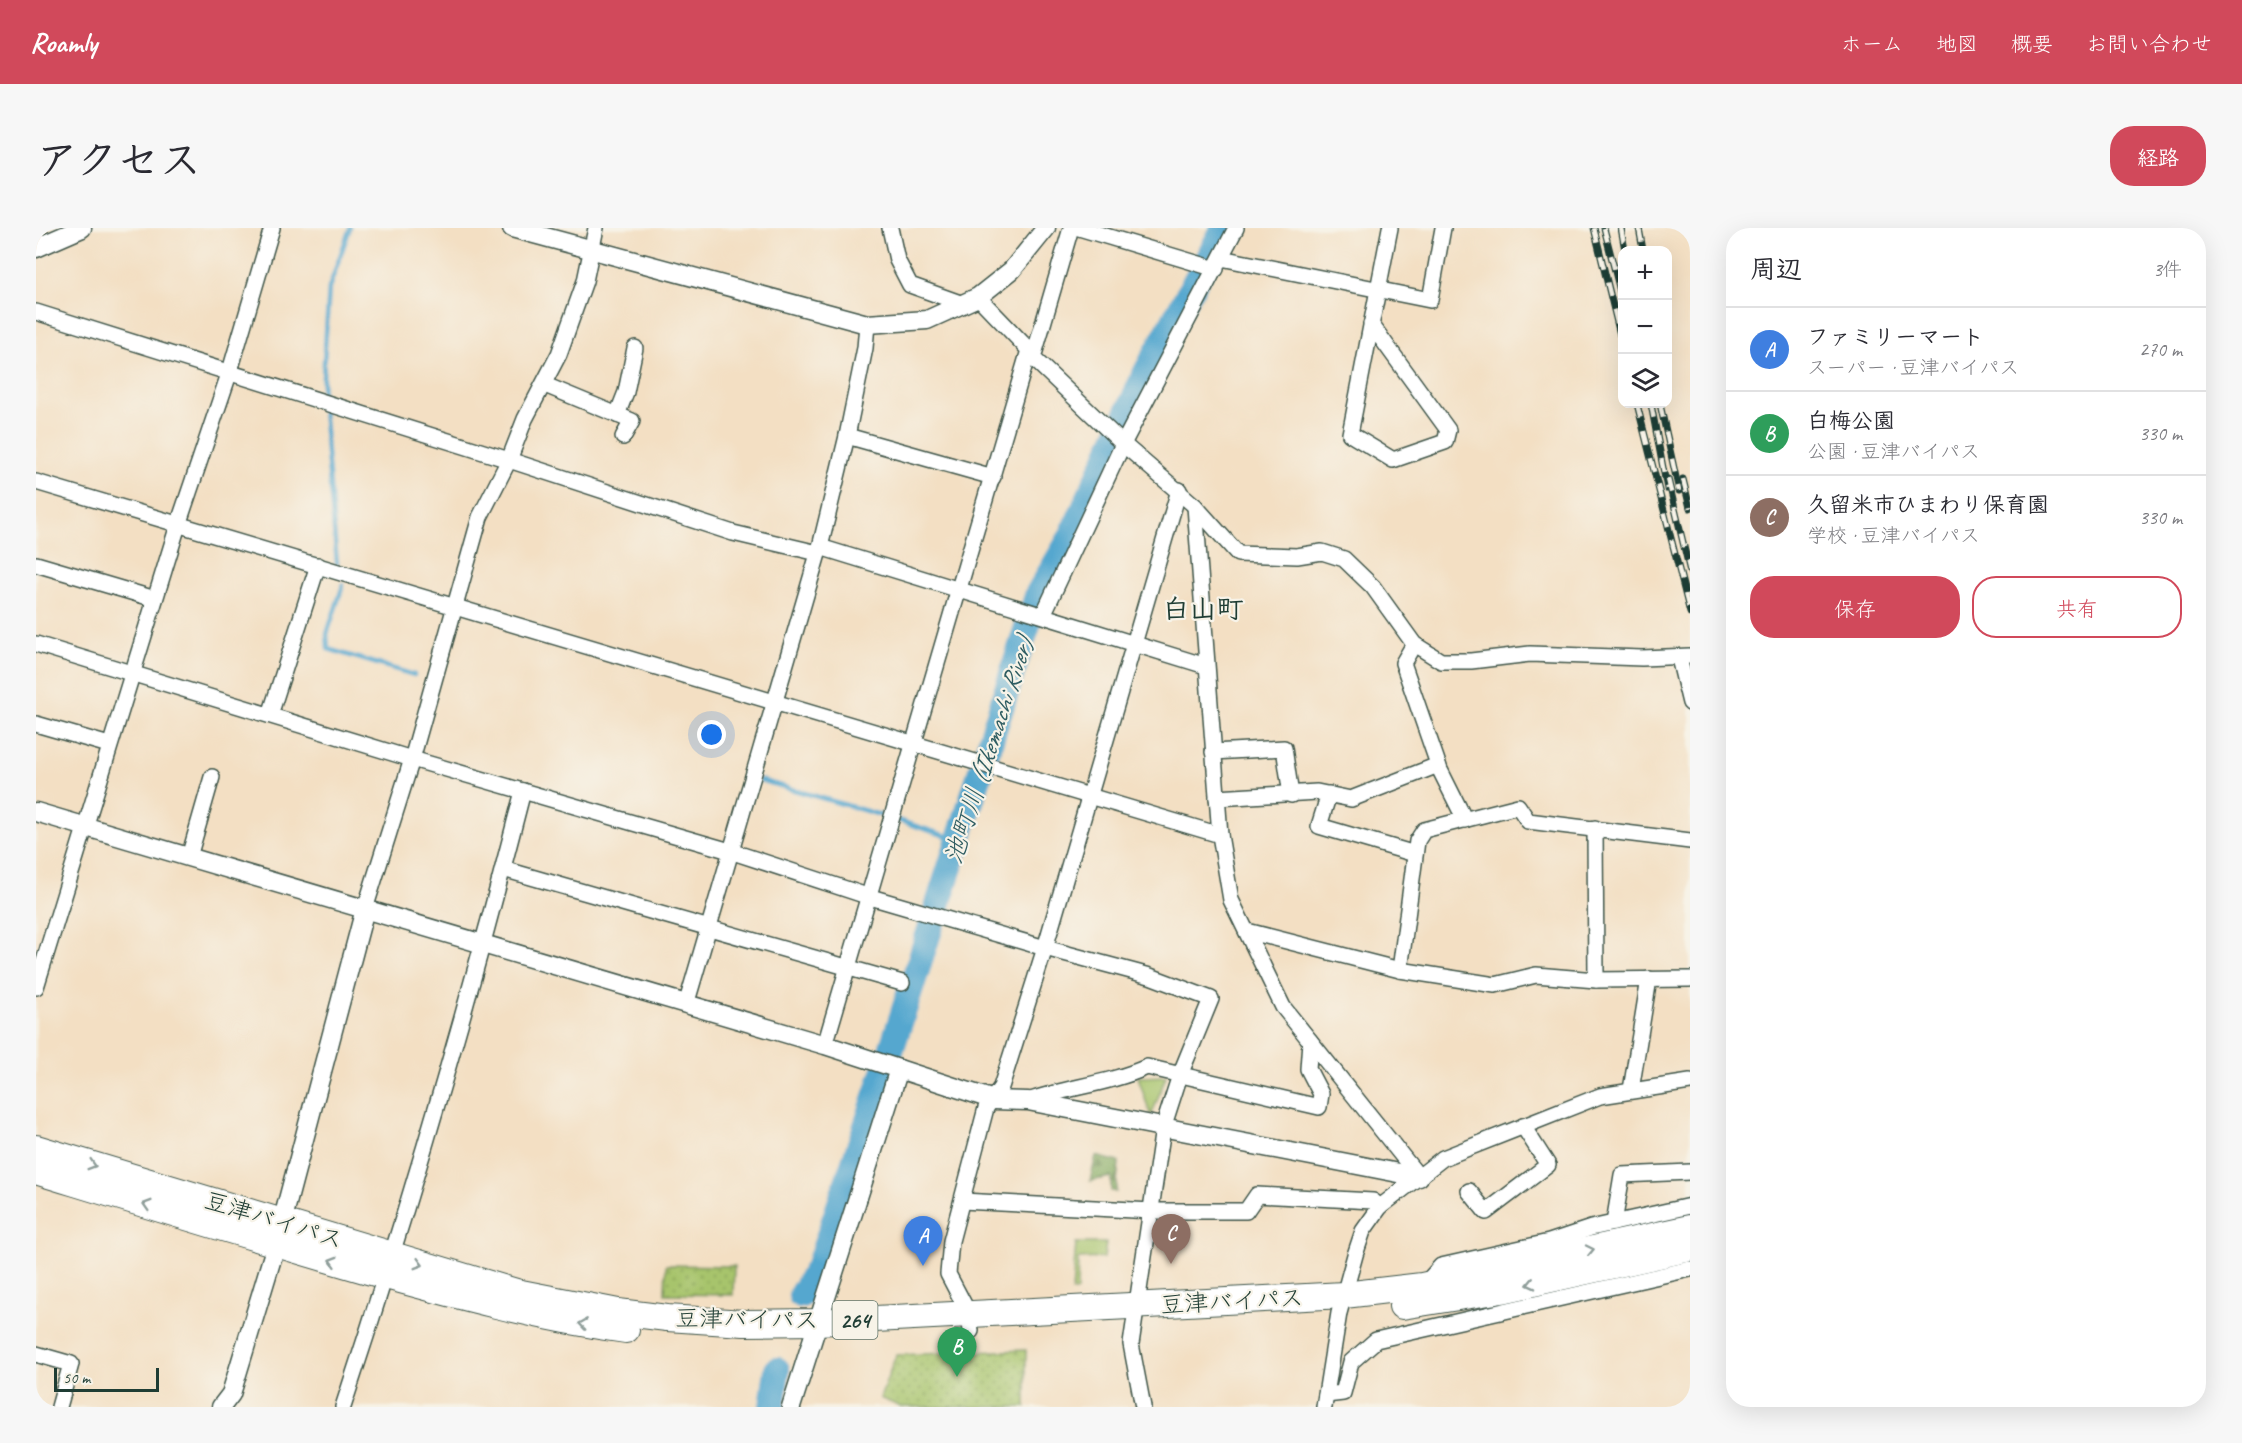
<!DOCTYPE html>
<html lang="ja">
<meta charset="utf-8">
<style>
body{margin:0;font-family:Caveat,"Klee One",sans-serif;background:#f7f7f7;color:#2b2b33}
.controls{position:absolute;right:18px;top:18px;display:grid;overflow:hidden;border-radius:12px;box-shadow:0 6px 24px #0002}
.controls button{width:54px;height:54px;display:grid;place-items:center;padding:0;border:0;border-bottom:2px solid #e1e1e2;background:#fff;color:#2b2b33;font:30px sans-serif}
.scale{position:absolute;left:18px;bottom:15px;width:105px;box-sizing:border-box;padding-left:6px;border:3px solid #1f3d34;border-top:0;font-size:16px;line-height:21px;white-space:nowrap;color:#1f3d34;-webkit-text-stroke:4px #f7f3e8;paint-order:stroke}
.you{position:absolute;left:676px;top:507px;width:21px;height:21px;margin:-15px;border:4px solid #fff;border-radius:50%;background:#1a73e8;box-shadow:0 0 0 9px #1a73e833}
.badge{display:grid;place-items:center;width:39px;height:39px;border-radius:50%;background:#d1495b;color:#fff;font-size:20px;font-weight:700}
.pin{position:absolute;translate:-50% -50px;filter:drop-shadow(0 2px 3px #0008)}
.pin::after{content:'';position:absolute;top:32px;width:21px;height:18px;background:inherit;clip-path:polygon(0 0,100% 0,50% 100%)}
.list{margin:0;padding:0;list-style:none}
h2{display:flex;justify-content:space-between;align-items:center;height:78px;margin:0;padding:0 24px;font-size:26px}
h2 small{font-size:20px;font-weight:400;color:#7c7c81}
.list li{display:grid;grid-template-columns:39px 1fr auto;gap:18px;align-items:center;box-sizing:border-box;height:84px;padding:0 24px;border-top:2px solid #e1e1e2}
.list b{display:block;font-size:22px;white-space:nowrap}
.list p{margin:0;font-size:20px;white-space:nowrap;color:#7c7c81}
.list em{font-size:20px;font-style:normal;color:#7c7c81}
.actions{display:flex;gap:12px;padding:18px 24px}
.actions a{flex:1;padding:14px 0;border:2px solid #d1495b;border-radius:24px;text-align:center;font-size:21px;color:#d1495b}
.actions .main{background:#d1495b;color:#fff}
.icon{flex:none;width:33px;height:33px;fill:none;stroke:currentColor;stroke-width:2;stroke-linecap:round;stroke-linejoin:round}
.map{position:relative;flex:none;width:1654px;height:1179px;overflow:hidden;border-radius:24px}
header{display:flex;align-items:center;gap:36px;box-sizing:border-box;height:84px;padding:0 30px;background:#d1495b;color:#fff}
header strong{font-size:28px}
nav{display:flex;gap:33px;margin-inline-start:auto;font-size:21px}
.intro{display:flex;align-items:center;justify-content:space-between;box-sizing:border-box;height:144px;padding:0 36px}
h1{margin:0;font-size:42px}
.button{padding:15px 27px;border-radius:24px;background:#d1495b;color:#fff;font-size:21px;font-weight:700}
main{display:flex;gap:36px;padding:0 36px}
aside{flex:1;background:#fff;border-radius:24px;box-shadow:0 6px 24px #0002}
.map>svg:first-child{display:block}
.green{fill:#a7c46c;stroke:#638050;stroke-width:1.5}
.forest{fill:url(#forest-firs);stroke:#52744a;stroke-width:1.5}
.park{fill:url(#park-dots);stroke:#638050;stroke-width:1.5}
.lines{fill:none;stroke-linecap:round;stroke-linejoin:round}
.stream{stroke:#54a7cf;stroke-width:4.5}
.river{stroke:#54a7cf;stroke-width:26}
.minor-casing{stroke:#3f5549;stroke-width:18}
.tertiary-casing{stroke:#3f5549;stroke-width:21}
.trunk-casing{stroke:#3f5549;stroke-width:28}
.minor{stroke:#fff;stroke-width:15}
.tertiary{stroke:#fff;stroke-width:18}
.trunk{stroke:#fff;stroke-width:26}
.rail-casing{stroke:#1f3d34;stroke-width:7}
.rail{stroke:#f7f3e8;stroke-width:4.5;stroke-dasharray:14;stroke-linecap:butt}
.oneway{stroke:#8f9e9a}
.labels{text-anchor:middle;stroke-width:4.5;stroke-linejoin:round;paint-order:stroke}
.shield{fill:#f7f3e8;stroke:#60746a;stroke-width:1.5}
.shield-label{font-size:22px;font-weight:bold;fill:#1f3d34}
.street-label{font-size:24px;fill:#1f3d34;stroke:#f7f3e8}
.water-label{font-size:26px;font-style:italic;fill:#2f5d62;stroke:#f7f3e8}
.quarter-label{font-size:27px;font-weight:bold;fill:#1f3d34;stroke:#f7f3e8}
</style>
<header>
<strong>Roamly</strong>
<nav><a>ホーム</a><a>地図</a><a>概要</a><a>お問い合わせ</a></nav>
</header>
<div class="intro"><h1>アクセス</h1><a class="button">経路</a></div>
<main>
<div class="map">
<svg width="1654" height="1179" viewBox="0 0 1654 1179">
<defs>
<pattern id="forest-firs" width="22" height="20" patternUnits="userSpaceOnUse" patternTransform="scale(1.5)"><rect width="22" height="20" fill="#85aa60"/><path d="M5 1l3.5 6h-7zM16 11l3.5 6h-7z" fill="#6c8c50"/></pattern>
<pattern id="park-dots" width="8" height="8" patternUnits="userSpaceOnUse" patternTransform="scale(1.5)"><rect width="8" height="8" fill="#a7c46c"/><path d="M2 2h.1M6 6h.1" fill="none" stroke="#87a05a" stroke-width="1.8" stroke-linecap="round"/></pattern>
</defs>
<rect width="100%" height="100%" fill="#f7f3e8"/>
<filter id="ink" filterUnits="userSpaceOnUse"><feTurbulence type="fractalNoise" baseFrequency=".0167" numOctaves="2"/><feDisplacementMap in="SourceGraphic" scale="12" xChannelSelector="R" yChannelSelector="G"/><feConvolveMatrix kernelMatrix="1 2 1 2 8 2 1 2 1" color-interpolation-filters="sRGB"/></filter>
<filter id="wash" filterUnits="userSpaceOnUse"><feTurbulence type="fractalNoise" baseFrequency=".008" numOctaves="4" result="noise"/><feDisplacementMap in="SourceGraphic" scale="24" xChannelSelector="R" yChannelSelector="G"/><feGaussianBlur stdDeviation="1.35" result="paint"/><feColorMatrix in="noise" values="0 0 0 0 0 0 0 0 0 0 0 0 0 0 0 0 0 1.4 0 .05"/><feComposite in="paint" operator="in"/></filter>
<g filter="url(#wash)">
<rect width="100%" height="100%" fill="#f3dfc3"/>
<g class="green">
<polygon points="1130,848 1115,889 1102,849"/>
<polygon points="1040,1015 1070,1015 1068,1030 1042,1031 1041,1063 1036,1063"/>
</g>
<polygon class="forest" points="1060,928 1083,934 1080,964 1075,963 1075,949 1054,953"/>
<g class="park">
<polygon points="630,1037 698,1038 697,1067 629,1066"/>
<polygon points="990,1122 990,1179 865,1179 844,1170 860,1127"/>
</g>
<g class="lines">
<g class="stream">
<polyline points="286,164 293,60 314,0"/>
<polyline points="287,181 301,335"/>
<polyline points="307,357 291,406 292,421 378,447"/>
<polyline points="724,552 844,587"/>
<polyline points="861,592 923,612"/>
</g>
<g class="river">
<polyline points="765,1067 783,1037 843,860 1002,365 1035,309 1110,144 1188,0"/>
<polyline points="736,1179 741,1142"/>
</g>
</g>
</g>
<g filter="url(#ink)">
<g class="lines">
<defs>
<g id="minor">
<polyline points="854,0 861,32 874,57 927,76"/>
<polyline points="1043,0 1180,41"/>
<polyline points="1185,30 1394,72 1407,0"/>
<polyline points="942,69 993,122 997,130 1087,216 1159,278 1202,326 1261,328 1286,324 1308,331 1337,359 1378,416 1405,433 1435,433 1494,426 1606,430 1654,428"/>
<polyline points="0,84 473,232 697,305 782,325"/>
<polyline points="1335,96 1412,202 1409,214 1357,232 1314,206 1354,0"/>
<polyline points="997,130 1035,0"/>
<polyline points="509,157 596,193 587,209"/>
<polyline points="581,187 590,164 599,120"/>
<polyline points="811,208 957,249"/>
<polyline points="0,254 1184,607"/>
<polyline points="1159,278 1184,607 1195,672 1247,779 1383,949"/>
<polyline points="784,319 1170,438"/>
<polyline points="0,336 119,371"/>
<polyline points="1007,387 1087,216 1200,0"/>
<polyline points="0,416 376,531 694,623 831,668 1009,720 1114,748 1175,771 1144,847 1127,900 1095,1116 1107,1179"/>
<polyline points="1378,416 1367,435 1404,542 1429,592"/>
<polyline points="1643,430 1654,475"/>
<polyline points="234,487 282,337"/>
<polyline points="0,496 73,517"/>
<polyline points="1177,524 1248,520 1255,567"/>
<polyline points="1293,566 1283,598 1379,626"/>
<polyline points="1181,570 1281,564 1315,571 1402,537"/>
<polyline points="1559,600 1560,752"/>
<polyline points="153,629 176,549"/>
<polyline points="467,641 866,755"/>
<polyline points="329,681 376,531 444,289 473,232 489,191 523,126 549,53 560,0"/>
<polyline points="1211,703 1364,742 1459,757 1500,747 1560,752 1654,751"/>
<polyline points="1364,742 1381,613 1388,602 1482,578 1492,593 1654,613"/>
<polyline points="0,759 142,297 194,143 236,0"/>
<polyline points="650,777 784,319 811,208 829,120 831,96"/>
<polyline points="789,817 993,122"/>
<polyline points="1595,862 1613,751"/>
<path d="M 992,873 C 1031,859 1073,856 1111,839 L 1283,879 L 1285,866 L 1272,841 L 1274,813"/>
<polyline points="1433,963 1450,984 1512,937 1487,898"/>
<polyline points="926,973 1116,983 1210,983 1221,967 1337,973 1344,979"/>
<polyline points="1578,995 1586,947 1654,944"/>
<polyline points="1389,1056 1405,1038 1513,1014 1555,1000 1654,978"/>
<polyline points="935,1103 933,1086 912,1046 915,1013 950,880 965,859 1009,720 1143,262"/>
<polyline points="0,1126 35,1136 23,1179"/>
<polyline points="1290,1167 1307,1165 1315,1134 1340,1112 1654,1041"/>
<path d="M 307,1179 C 374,976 434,770 487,563"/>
<polyline points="1288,1179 1303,1085 1319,1027 1327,1003 1344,979 1407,930 1564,868 1654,854"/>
</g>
<g id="tertiary">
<polyline points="476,0 831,96 891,92 942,69 976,42 1010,0"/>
<polyline points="0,20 46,0"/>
<polyline points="0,584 789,817 958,872 992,873 1383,949"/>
<polyline points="185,1179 195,1166 240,1017 329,681"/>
<polyline points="755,1179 863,841"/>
</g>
<g id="trunk">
<polyline points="0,920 480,1064 582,1084 631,1090 708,1095 781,1094 1308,1067 1386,1058 1654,1000"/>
<path d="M 0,943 C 111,977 221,1011 332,1043 C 418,1067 502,1090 590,1102"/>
<polyline points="1366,1078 1466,1062 1654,1020"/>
</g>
</defs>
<use href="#minor" class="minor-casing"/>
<use href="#tertiary" class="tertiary-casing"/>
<use href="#trunk" class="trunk-casing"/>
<use href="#minor" class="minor"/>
<use href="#tertiary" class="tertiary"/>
<use href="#trunk" class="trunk"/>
<defs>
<g id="rail">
<polyline points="1558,0 1586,115"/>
<polyline points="1568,0 1586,71"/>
<polyline points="1585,0 1589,22"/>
<polyline points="1603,0 1607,22"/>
<polyline points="1601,176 1654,385"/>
<polyline points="1615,176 1631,261"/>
<polyline points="1624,176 1643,263"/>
<polyline points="1632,251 1654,344"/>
<polyline points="1647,251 1654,280"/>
</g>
</defs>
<use href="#rail" class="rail-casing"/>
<use href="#rail" class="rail"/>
</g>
<defs><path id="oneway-chevron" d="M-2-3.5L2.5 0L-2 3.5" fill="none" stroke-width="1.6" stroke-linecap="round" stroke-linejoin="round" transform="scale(1.5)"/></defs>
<g class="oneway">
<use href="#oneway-chevron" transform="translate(56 937) rotate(17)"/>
<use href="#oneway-chevron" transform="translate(111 977) rotate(-163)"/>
<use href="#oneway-chevron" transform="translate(1554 1022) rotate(-12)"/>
<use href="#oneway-chevron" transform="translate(297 1033) rotate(-164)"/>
<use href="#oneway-chevron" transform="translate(383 1036) rotate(16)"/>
<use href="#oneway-chevron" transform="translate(1495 1056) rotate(167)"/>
<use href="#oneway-chevron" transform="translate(547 1096) rotate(-172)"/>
</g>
</g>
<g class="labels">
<rect class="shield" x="796.5" y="1073" width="45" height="38" rx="4.5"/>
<g class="shield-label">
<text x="819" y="1100">264</text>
</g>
<g class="street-label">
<text transform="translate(238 992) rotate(17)" y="8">豆津バイパス</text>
<text transform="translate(1196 1073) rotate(-3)" y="8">豆津バイパス</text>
<text transform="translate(711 1091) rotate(1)" y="8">豆津バイパス</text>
</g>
<g class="water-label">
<text transform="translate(952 523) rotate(-72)" y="9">池町川 (Ikemachi River)</text>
</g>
<g class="quarter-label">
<text x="1167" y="390">白山町</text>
</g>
</g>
</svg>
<div class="controls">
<button>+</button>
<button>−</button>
<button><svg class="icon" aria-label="layers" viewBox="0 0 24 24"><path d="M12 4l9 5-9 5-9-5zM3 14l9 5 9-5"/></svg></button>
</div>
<div class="scale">50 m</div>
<div class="you"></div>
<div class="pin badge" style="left:887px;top:1038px;background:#3f7fe0">A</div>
<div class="pin badge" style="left:921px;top:1149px;background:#2e9e5b">B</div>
<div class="pin badge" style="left:1135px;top:1036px;background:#8d6e63">C</div>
</div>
<aside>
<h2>周辺<small>3件</small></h2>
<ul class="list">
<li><span class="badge" style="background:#3f7fe0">A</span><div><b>ファミリーマート</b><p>スーパー · 豆津バイパス</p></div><em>270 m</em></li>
<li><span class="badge" style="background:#2e9e5b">B</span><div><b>白梅公園</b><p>公園 · 豆津バイパス</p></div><em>330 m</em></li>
<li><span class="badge" style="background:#8d6e63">C</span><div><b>久留米市ひまわり保育園</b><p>学校 · 豆津バイパス</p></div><em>330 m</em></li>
</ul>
<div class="actions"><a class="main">保存</a><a>共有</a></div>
</aside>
</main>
